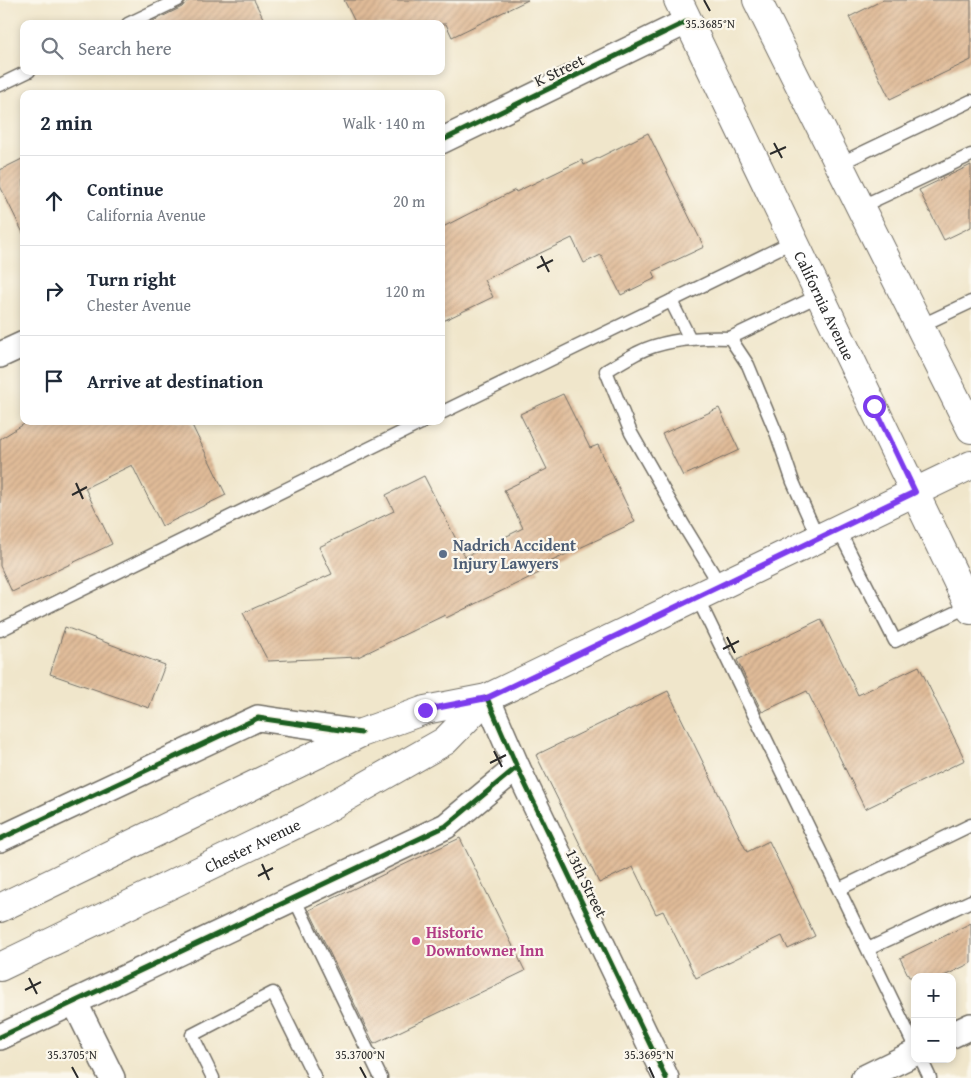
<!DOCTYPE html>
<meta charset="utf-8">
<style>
body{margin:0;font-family:"Gentium Book Plus",serif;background:#f6f6f7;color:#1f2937}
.controls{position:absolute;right:15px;bottom:15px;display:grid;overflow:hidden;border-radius:10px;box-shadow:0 2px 8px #0003}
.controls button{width:45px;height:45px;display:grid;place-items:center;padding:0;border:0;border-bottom:1px solid #e0e1e3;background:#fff;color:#1f2937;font:25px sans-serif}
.stop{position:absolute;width:15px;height:15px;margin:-11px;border:4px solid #7c3aed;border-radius:50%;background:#fff}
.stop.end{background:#7c3aed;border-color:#fff;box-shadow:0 1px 5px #0008}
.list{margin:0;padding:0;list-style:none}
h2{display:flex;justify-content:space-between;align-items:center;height:65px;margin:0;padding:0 20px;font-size:21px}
h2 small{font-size:16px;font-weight:400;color:#747a83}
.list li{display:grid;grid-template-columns:32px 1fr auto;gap:15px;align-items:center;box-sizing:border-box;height:90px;padding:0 20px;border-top:1px solid #e0e1e3}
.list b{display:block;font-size:19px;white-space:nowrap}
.list p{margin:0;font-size:16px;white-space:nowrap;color:#747a83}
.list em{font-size:16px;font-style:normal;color:#747a83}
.icon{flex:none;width:28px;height:28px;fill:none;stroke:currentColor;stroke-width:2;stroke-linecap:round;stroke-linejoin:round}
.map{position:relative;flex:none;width:971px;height:1078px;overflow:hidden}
.search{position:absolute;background:#fff;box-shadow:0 2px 8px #0003;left:20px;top:20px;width:425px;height:55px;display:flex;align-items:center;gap:12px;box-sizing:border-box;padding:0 18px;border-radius:10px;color:#747a83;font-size:19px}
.panel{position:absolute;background:#fff;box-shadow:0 2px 8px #0003;left:20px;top:90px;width:425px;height:335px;border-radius:10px}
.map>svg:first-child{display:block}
.building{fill:url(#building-hatch)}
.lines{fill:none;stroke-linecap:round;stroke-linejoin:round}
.service-casing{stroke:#706c63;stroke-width:15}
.minor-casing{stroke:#706c63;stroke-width:28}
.secondary-casing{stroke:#706c63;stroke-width:30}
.primary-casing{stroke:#706c63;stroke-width:30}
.service{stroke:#fff;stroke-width:12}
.minor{stroke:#fff;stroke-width:25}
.secondary{stroke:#fff;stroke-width:28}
.primary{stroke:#fff;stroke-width:28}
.cycleway-casing{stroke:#fbf7ec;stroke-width:8}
.cycleway{stroke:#1b5e20;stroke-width:5}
.route{stroke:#7c3aed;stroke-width:6}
.ticks{fill:none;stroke:#2b2b2b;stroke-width:2}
.service-dot{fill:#5c6f8a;stroke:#fbf7ec;stroke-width:2}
.hotel-dot{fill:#d1479c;stroke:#fbf7ec;stroke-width:2}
.labels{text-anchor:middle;stroke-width:4.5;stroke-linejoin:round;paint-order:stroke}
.street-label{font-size:16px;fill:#2b2b2b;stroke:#fbf7ec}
.service-label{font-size:16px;font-weight:bold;fill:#4e5e75;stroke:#fbf7ec;text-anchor:start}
.hotel-label{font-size:16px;font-weight:bold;fill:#b23c85;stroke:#fbf7ec;text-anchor:start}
.ticks-label{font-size:12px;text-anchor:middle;fill:#2b2b2b;stroke:#fbf7ec;stroke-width:4.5;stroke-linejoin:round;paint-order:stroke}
</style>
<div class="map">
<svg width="971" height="1078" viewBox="0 0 971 1078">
<defs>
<pattern id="building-hatch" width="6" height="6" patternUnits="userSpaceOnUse" patternTransform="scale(1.25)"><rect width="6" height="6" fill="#e0bb98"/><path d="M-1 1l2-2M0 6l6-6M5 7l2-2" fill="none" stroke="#c0a183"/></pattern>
</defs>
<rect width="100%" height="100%" fill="#fbf7ec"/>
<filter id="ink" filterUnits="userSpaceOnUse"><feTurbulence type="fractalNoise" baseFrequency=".02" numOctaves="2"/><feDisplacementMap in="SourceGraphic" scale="10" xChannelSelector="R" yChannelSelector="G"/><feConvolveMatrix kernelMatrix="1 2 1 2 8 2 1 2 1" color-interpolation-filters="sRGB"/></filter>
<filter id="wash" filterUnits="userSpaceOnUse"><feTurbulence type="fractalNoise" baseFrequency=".0096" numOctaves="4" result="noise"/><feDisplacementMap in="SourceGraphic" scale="20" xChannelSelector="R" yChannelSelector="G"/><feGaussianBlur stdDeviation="1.12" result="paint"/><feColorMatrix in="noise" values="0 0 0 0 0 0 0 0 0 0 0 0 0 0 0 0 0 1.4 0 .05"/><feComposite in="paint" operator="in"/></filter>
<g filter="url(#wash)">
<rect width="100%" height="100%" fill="#f0e6cb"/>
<g id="blocks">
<g class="building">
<polygon points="191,0 254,0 266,24 147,24 182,7 186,2"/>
<polygon points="344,0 528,0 452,37 446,24 356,24"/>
<polygon points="883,0 971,0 971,60 890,99 849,17"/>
<polygon points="648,133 704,247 653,271 656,278 621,295 601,255 584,263 572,238 484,280 493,297 441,322 441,228 515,190 516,192 582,160 584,165"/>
<polygon points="24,158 24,235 0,186 0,170"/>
<polygon points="971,165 971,227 944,240 919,190"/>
<polygon points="563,394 590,448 598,445 635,522 537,568 539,573 485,599 446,618 445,615 358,657 268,661 243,613 332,574 319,547 394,511 386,495 424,476 465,557 523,528 504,490 547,469 520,414"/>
<polygon points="719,408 739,450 683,476 662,434"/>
<polygon points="29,421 190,421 226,495 162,526 132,465 85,488 112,544 12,592 0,566 0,439"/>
<polygon points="821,619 858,695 919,666 965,760 865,809 807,691 762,712 737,660"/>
<polygon points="65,627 165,665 149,708 50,674"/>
<polygon points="668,691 747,852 769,841 815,936 788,949 782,936 696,978 663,911 656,914 633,867 599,883 536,755"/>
<polygon points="460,838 525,971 374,1044 309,910"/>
<polygon points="971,923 971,963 942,977 909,977 900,958"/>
</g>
</g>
</g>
<g filter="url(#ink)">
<use href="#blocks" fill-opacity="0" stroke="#706c63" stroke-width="1"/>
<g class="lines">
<defs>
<g id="service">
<polyline points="128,24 178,0"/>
<polyline points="0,85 29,71"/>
<polyline points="839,164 971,101"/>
<polyline points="860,207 971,155"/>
<polyline points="671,301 690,339"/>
<polyline points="920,326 971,302"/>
<polyline points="730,338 820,295"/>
<polyline points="441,413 794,241"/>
<polyline points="838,529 895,641 969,606"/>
<path d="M 720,585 L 684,526 L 631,433 L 606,371 C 616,365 626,359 637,353 C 665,339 699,337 730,338 L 748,365 L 777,435 L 793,482 L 818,538"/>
<polyline points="697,597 915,1047"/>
<polyline points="0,630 425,421"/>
<polyline points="839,889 971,825"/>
<polyline points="294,898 381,1078"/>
<polyline points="868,949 971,901"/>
<polyline points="921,1059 930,1078"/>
<polyline points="213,1078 192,1035 273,993 315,1078"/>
</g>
<g id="minor">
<polyline points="441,141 688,21"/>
<polyline points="0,355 24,344"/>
<polyline points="487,698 517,767 666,1078"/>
<polyline points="0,839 258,718 361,733"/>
<polyline points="75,1003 112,1078"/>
<polyline points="952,1035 971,1026"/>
<polyline points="0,1037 446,826 517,767"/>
<polyline points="864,1078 915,1053"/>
</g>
<g id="secondary">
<polyline points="0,908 361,733 425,710 487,698 971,465"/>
<path id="s1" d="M 0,967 L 311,817 L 445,741 L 487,698"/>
</g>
<g id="primary">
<path id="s2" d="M 678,0 L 971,610"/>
<polyline points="757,0 971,429"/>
</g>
</defs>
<use href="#service" class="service-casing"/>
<use href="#minor" class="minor-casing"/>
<use href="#secondary" class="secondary-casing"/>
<use href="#primary" class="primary-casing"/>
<use href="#service" class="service"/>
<use href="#minor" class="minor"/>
<use href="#secondary" class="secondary"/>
<use href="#primary" class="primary"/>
<defs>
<g id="cycleway">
<polyline points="441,141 688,21"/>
<polyline points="487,698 517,767 666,1078"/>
<polyline points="0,839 258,718 361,733"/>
<polyline points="0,1037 446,826 517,767"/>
</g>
</defs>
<use href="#cycleway" class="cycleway-casing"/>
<use href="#cycleway" class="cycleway"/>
</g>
</g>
<g class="lines" filter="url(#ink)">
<polyline class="route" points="425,710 487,698 915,492 874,406"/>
</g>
<path class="ticks" d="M 704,0 L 710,11M 774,143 L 782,158M 770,154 L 786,147M 541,256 L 549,272M 537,268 L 553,260M 76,483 L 83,499M 72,495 L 87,487M 727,637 L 735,653M 723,649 L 739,641M 494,751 L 502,767M 490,763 L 506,755M 262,864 L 269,880M 258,876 L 273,868M 29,978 L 37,994M 25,990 L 41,982M 72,1067 L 78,1078M 360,1067 L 366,1078M 649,1067 L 654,1078"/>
<circle class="service-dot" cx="443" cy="554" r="5"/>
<circle class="hotel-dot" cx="416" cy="941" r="5"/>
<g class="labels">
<g class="street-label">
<text transform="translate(559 70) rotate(-26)" y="6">K Street</text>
<text dy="6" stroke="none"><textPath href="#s2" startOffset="339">California Avenue</textPath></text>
<text dy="6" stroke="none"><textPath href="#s1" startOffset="280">Chester Avenue</textPath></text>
<text transform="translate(587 883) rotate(64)" y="6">13th Street</text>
</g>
<g class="service-label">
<text x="453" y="551">Nadrich Accident<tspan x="453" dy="18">Injury Lawyers</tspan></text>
</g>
<g class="hotel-label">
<text x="426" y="938">Historic<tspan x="426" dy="18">Downtowner Inn</tspan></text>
</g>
</g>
<g class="ticks-label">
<text x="710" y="28">35.3685°N</text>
<text x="72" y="1059">35.3705°N</text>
<text x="360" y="1059">35.3700°N</text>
<text x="649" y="1059">35.3695°N</text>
</g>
</svg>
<div class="controls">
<button>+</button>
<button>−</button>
</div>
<div class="stop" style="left:874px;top:406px"></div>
<div class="stop end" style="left:425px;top:710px"></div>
<div class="search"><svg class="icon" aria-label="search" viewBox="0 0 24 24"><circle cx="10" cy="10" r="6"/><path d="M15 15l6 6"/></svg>Search here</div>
<section class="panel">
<h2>2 min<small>Walk · 140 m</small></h2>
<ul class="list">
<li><svg class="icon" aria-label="ahead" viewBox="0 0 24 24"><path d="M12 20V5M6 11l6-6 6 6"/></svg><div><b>Continue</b><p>California Avenue</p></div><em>20 m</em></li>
<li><svg class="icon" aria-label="right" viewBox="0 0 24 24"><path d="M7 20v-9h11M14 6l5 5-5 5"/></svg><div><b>Turn right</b><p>Chester Avenue</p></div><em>120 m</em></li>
<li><svg class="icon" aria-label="arrive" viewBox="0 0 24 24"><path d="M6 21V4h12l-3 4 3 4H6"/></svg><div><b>Arrive at destination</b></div></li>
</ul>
</section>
</div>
